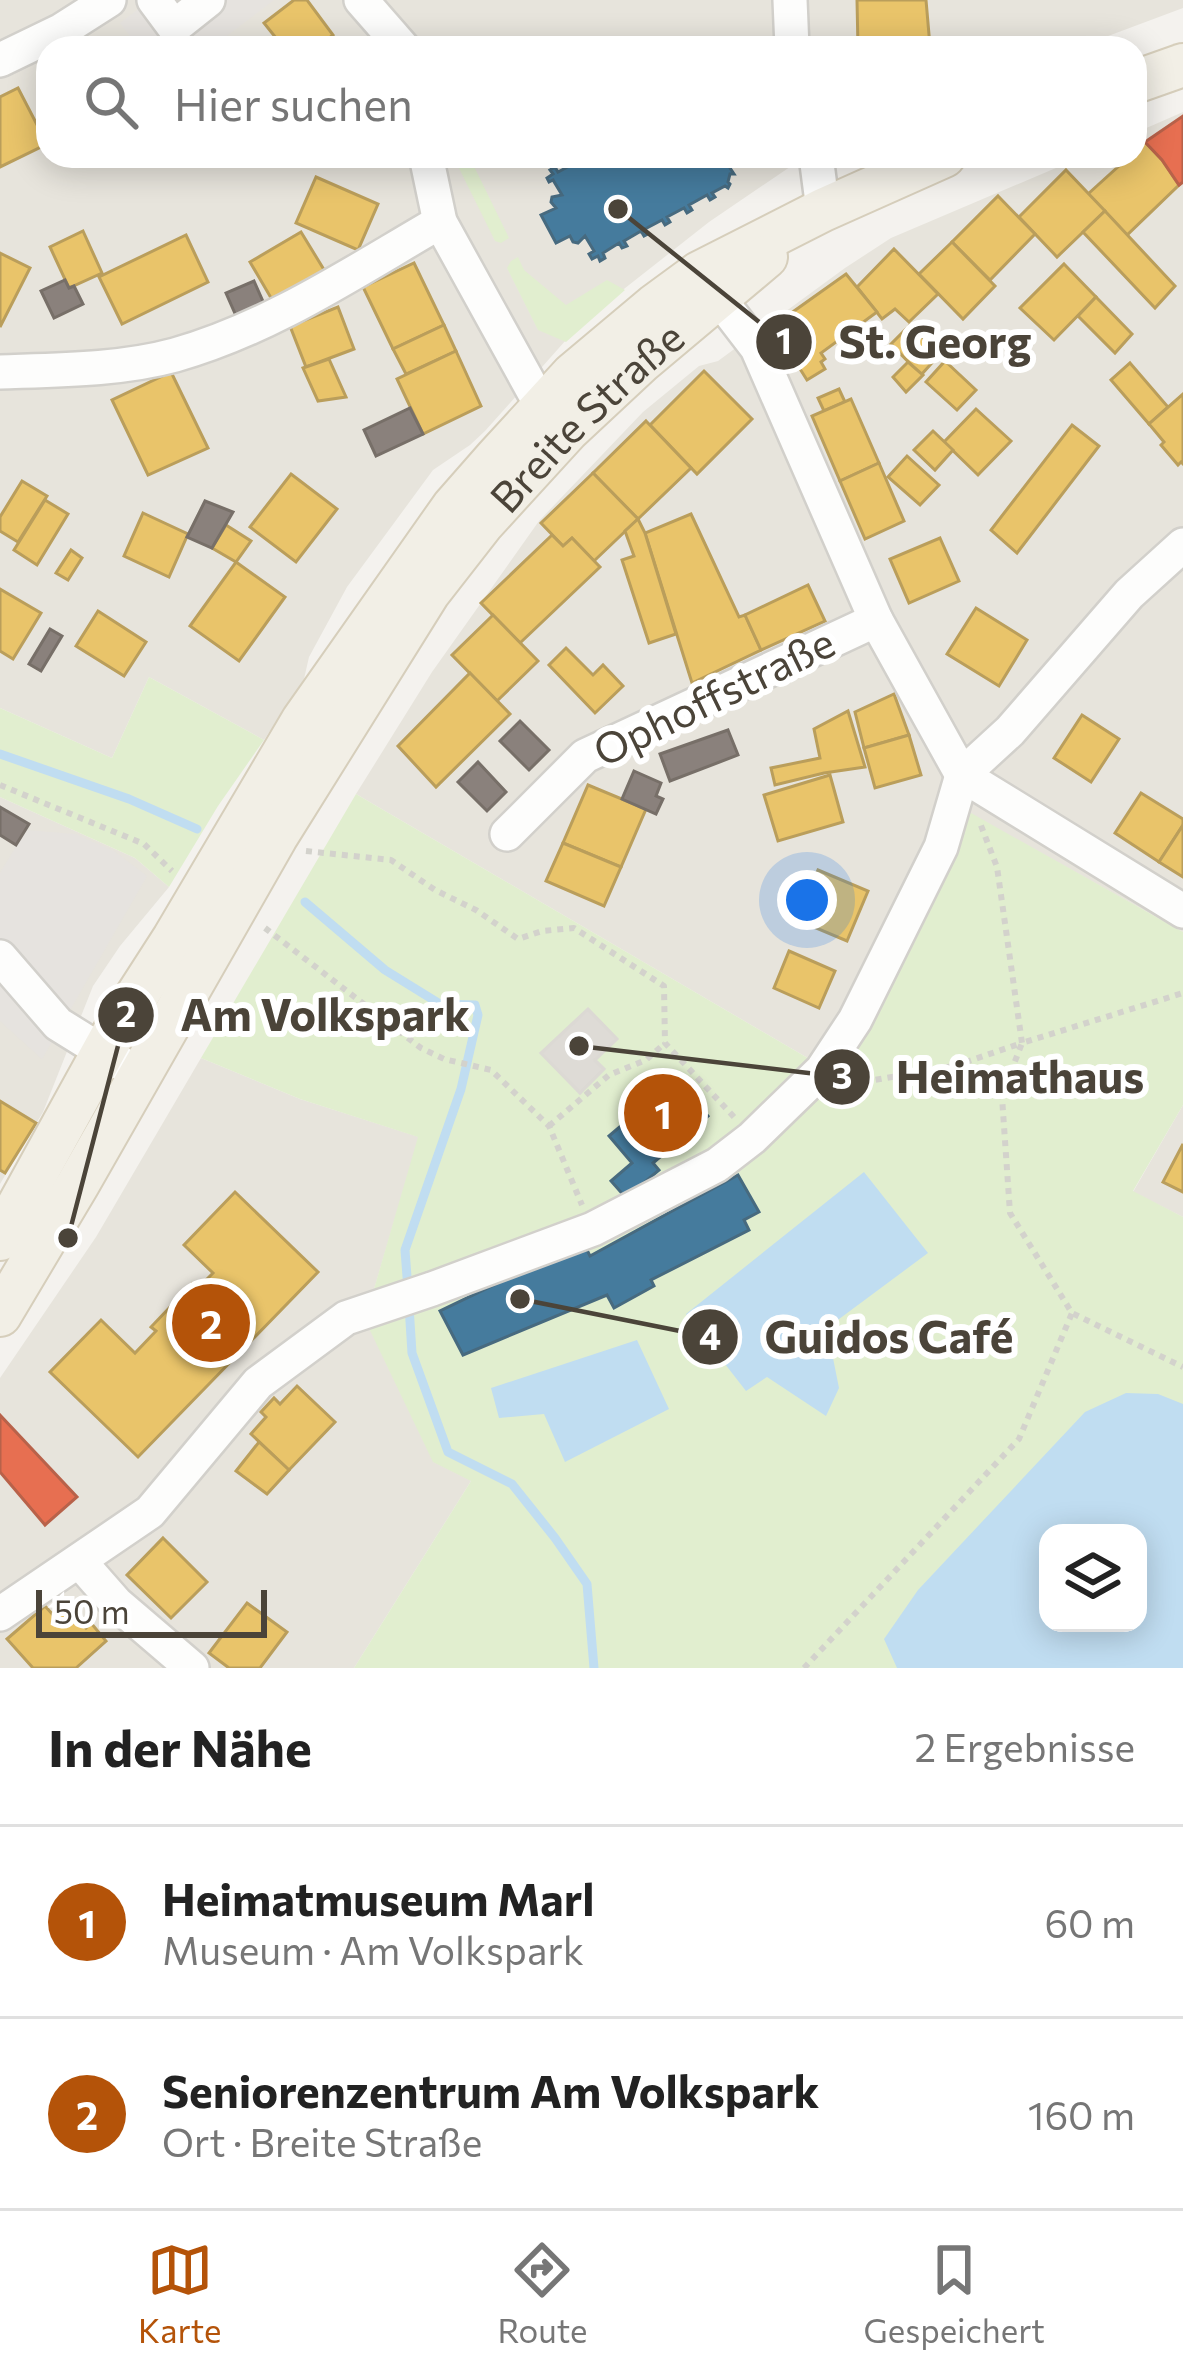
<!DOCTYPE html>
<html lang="de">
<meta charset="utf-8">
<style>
body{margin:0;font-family:Commissioner,sans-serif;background:#f6f6f6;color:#222}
.controls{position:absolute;right:36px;bottom:36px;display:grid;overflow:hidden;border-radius:24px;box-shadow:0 6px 30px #0003}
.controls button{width:108px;height:108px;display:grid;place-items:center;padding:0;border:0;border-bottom:3px solid #e0e0e0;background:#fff;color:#222;font:60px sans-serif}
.scale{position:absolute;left:36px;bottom:30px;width:231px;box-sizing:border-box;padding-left:12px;border:6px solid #4b4439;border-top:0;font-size:33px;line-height:42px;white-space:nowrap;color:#4b4439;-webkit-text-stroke:9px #fff;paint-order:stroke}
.you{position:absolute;left:807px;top:900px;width:42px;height:42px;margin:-30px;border:9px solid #fff;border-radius:50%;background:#1a73e8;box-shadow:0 0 0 18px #1a73e833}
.badge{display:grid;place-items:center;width:78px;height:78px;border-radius:50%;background:#b45309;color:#fff;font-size:39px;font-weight:700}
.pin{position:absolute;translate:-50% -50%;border:6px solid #fff;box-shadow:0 3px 12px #0006}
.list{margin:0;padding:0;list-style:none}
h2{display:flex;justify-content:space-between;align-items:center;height:156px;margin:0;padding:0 48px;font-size:51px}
h2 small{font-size:39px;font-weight:400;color:#767676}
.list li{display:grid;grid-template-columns:78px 1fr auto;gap:36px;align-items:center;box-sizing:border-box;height:192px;padding:0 48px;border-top:3px solid #e0e0e0}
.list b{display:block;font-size:45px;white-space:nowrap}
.list p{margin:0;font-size:39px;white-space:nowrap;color:#767676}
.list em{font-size:39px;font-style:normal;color:#767676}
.icon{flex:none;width:66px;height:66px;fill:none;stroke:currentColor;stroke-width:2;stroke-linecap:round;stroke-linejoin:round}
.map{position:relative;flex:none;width:1183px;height:1668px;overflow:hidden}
.search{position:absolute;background:#fff;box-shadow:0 6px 30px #0003;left:36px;right:36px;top:36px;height:132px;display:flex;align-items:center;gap:30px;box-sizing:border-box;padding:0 42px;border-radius:36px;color:#767676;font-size:45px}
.sheet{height:540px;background:#fff}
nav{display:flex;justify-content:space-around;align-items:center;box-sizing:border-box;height:168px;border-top:3px solid #e0e0e0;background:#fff;font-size:33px;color:#767676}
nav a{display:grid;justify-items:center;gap:6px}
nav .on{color:#b45309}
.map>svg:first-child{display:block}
.residential{fill:#e7e4dc}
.green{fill:#e1eecf;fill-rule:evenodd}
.parking{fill:#e6e3df}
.water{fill:#c0ddf1;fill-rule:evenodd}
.homes{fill:#e9c46a;stroke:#ba9e5b;stroke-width:3}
.shops{fill:#e76f51;stroke:#b8624a;stroke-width:3}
.public{fill:#457b9d;stroke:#476a7f;stroke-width:3}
.industry{fill:#8a817c;stroke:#776f68;stroke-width:3}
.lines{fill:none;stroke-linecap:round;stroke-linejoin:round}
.stream{stroke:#c0ddf1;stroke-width:9}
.building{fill:#dedbd6;stroke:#dcd9d4;stroke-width:3}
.minor-casing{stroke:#d2d0cb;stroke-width:38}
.major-casing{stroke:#d6cebb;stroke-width:46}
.path{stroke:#d3d2cc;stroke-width:6;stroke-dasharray:6 6;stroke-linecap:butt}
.minor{stroke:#fdfdfc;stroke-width:33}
.major{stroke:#f2efe6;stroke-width:42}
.labels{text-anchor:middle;stroke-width:12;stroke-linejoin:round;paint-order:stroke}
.street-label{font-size:42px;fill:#4b4439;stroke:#fff}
.leader{fill:none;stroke:#4b4439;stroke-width:4.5}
.callout-dot{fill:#4b4439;stroke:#fff;stroke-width:4.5}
.mark-label{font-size:36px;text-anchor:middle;font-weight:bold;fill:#fff}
.callout-label{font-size:45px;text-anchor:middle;font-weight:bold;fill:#4b4439;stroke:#fff;stroke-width:12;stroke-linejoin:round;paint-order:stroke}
</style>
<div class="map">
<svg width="1183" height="1668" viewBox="0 0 1183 1668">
<rect width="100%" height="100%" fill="#f4f2ee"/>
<g class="residential">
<polygon points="0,0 1183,0 1183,8 1076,48 48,48 48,156 806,156 709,222 582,322 485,431 470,445 433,470 347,587 309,657 304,679 264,740 149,677 112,758 0,708"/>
<polygon points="1183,112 1183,932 971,814 818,1064 356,794 432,672 539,521 643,412 699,366 718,361 845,268 891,238 1084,156 1135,156 1135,133"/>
<polygon points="0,797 135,858 169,887 120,946 93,986 43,1112 0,1184"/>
<polygon points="201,1058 300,1099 419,1137 365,1320 471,1481 354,1668 0,1668 0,1378 96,1237"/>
<polygon points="1183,1105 1183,1217 1133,1192"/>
</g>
<g class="green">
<polygon points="453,156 469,156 509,238 501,243 495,241"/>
<polygon points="518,257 524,270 566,305 607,280 625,290 566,342 538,330 507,268 511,261"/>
<polygon points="149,677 264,740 218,806 169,887 135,858 0,797 0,708 112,758"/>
<path d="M 356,794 L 818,1064 L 971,813 L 1183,932 L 1183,1105 L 1133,1191 L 1183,1217 L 1183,1668 L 354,1668 L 471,1481 L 433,1462 L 365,1320 L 418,1137 L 300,1099 L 201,1058 ZM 1048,1533 L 1138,1533 L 1138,1623 L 1048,1623 Z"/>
</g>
<g class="parking">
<polygon points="150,0 274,0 211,48 139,48 120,23"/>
<polygon points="26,830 75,834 114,851 147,876 42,1059 0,1021 0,873"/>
</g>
<g class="water">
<polygon points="864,1172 928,1253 827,1328 839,1388 826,1416 767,1377 746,1391 686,1314"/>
<polygon points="637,1340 669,1409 565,1462 544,1414 499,1418 491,1388"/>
<path d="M 1126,1393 L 1158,1394 L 1183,1404 L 1183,1668 L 897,1668 L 884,1639 L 918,1590 L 1085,1412 ZM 1138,1533 L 1138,1623 L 1048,1623 L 1048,1533 Z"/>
</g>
<g class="homes">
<polygon points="294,0 307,0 333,35 316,48 284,48 264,23"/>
<polygon points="857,0 926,0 930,46 858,48"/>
<polygon points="18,88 47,144 0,167 0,97"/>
<polygon points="1145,142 1162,160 1179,185 1127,235 1088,194 1130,156 1135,156 1135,151"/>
<polygon points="1066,170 1105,211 1057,257 1019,217"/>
<polygon points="316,177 378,204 358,250 296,223"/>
<polygon points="998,196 1035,234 990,280 952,242"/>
<polygon points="1105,211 1175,286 1155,308 1083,232"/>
<polygon points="83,231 102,273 69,288 50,247"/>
<polygon points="301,232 326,273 274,303 250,262"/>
<polygon points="186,235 208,282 122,324 99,277"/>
<polygon points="952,242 995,286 963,319 919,274"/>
<polygon points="894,249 938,294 909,322 895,309 882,319 857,287"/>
<polygon points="0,253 30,268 0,327"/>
<polygon points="414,263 444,325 393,349 363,287"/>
<polygon points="1064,264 1096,297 1054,340 1020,308"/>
<polygon points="846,274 877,312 821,353 825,359 821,362 825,369 807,380 773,326"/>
<polygon points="1096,297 1132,334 1115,353 1078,316"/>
<polygon points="338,307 354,349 306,367 290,326"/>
<polygon points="444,325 456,351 406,374 393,349"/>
<polygon points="910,325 939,355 921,375 891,344"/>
<polygon points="456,351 481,406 423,434 397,379"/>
<polygon points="329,359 346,397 318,401 303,368"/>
<polygon points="945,361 976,390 957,410 926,382"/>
<polygon points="908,362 923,375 906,392 893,377"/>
<polygon points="1130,363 1168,407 1149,424 1111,380"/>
<polygon points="704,371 752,419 697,474 650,425"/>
<polygon points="171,372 208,448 148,475 112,400"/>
<polygon points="839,389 845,402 824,411 818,398"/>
<polygon points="1183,394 1183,464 1181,462 1178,465 1161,445 1164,442 1149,424"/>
<polygon points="851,399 879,463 840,481 812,416"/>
<polygon points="976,409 1011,441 978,475 944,442"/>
<polygon points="646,421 691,468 638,519 593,473"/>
<polygon points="1072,425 1099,446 1017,553 991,530"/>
<polygon points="933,431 953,450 935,470 914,450"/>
<polygon points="907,456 939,485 920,505 888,477"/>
<polygon points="879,463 904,521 865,539 840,481"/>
<polygon points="593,473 638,519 594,561 572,538 563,546 541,523"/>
<polygon points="291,474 337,509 296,562 250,527"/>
<polygon points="22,481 47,496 18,542 0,531 0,517"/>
<polygon points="45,500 68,514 37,565 14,550"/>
<polygon points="143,513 188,534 169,577 124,556"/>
<polygon points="691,514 739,617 745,615 761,650 692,683 645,533"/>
<polygon points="638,519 645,533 676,634 649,643 622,560 634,556 625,531"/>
<polygon points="226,525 251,541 236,562 212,548"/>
<polygon points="552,535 563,546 572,538 600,567 520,643 481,603"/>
<polygon points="940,538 959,581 909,603 890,559"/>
<polygon points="71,550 82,558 68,580 56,573"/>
<polygon points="236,562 285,597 239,661 190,626"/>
<polygon points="808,585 825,621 761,650 745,615"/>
<polygon points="0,589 41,613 13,659 0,651"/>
<polygon points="976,608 1027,640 999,686 947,654"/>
<polygon points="98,611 146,642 124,676 76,646"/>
<polygon points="493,615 538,661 497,701 452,655"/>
<polygon points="566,648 593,675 603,665 623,686 595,713 549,665"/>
<polygon points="470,673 510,714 436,787 398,746"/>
<polygon points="894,694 909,735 864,748 855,712"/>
<polygon points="848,711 865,767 824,773 775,785 771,768 820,758 814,729"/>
<polygon points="1082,715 1119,739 1091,782 1054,758"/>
<polygon points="909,735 921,775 875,788 864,748"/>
<polygon points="830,775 843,822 778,841 764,795"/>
<polygon points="588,785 646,809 621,867 563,843"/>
<polygon points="1141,793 1183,819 1183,825 1159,862 1115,833"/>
<polygon points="1183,825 1183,877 1159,862"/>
<polygon points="563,843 621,867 604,906 546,881"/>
<polygon points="818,870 868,891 847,941 797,920"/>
<polygon points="789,951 835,971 819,1008 774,988"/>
<polygon points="0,1101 36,1123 5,1173 0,1170"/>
<polygon points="1183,1144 1183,1192 1163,1182"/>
<polygon points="235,1192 318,1272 138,1457 50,1372 101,1320 135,1353 156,1331 151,1327 192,1284 197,1289 213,1273 184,1245"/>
<polygon points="297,1386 335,1422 289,1470 251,1434 266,1417 261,1412 274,1398 280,1404"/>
<polygon points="259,1442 289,1470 267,1494 236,1471"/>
<polygon points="163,1538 207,1582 171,1618 127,1575"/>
<polygon points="247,1603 287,1632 260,1668 229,1668 209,1653"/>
<polygon points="45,1606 54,1616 66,1606 86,1628 91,1623 106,1641 76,1668 33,1668 7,1639"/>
</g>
<g class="shops">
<polygon points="1183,116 1183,182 1179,185 1162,160 1145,142"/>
<polygon points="0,1415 77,1497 45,1525 0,1472"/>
</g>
<g class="public">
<polygon points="577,156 579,160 587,156 722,156 734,174 730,174 728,182 730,184 728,188 725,186 712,193 715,197 710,200 707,195 689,205 692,210 687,213 684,208 667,217 670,222 665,225 662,220 645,229 648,234 644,236 641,231 624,241 627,246 622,248 619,243 603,253 605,258 600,261 598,256 592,259 589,254 594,251 585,236 578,243 573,242 570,236 556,243 541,215 556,208 551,202 552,197 562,195 553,180 549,182 547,178 553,174 550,170 555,167 558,172 575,163 572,158"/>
<polygon points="676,1079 708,1116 653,1163 659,1170 626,1198 611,1181 632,1163 609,1136"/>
<polygon points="738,1175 759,1212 744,1220 749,1230 651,1280 654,1286 614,1308 607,1295 463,1355 440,1311 583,1242 590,1256"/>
</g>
<g class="industry">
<polygon points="65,280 69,288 74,286 83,304 54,318 41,291"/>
<polygon points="254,281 265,306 237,318 226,293"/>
<polygon points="410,408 423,434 376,456 364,430"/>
<polygon points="205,501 233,512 212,548 187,537"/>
<polygon points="50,629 62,636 41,671 29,664"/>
<polygon points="520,721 549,750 529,770 500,741"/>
<polygon points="728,730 738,755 670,781 660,754"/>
<polygon points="478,762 506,792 487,811 458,782"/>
<polygon points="634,771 661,783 656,796 663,799 656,814 622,799"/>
<polygon points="0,807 29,824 16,845 0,835"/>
</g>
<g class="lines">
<g class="stream">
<polyline points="0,754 129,799 197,829"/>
<polyline points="305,902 385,970 440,1004 475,1005 478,1015 461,1089 405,1250 408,1290"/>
<polyline points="409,1306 412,1353 448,1452 512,1484 555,1538 587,1584 594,1668"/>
</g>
</g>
<polygon class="building" points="588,1009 617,1039 595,1060 604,1069 580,1093 541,1053"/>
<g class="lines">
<defs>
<g id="minor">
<polyline points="154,0 174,27 208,0"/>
<polyline points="361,0 403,48"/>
<polyline points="790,0 792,48"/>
<polyline points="0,60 62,30 109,0"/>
<polyline points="426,156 440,222 535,394 558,421"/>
<polyline points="816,156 823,210"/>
<polyline points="704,279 757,348 876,620 962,775 1183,911"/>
<path d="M 0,372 C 57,370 120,370 175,355 C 271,328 355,271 440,222"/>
<polyline points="507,834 585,756 876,620"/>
<polyline points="0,957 58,1024 124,1065"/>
<polyline points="80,1562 116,1603 192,1668"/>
<polyline points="0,1614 150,1512 258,1383 346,1318 432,1289 593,1229 717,1165 752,1138 822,1070 855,1020 941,847 962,775 1010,731 1129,594 1183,545"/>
</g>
<g id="major">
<polyline points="1135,82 1183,65"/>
<polyline points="0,1239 118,1025 174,938 303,720 453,507 496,458 573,374 654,306 699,273 823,210 944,156"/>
<path id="s1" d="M 0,1315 L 78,1184 L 276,837 L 429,592 L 482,524 L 567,431 L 641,362 L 766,257"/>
</g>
</defs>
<use href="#minor" class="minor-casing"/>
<use href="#major" class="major-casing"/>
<g class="path">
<polyline points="0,785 144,844 172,871"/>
<polyline points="306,851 391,860 435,890 476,910 518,939 542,931 574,928 664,986 665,1043 734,1117"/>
<polyline points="265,928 421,1048 444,1059 491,1070 549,1126 582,1205"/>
<polyline points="954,1066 1022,1043 997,867 980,823"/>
<polyline points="852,1084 954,1066 1002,1097 1010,1213 1072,1313 1183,1367"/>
<polyline points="1002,1095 1022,1043 1183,993"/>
<polyline points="549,1126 609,1075 646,1060 665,1043"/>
<polyline points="804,1668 1019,1439 1072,1313"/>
</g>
<use href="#minor" class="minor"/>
<use href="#major" class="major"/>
</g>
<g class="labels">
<g class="street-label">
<text dy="15" stroke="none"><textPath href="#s1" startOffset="1077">Breite Straße</textPath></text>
<text transform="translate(714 697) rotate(-26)" y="15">Ophoffstraße</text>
</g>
</g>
<path class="leader" d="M618 209L784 342M68 1238L126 1015M579 1046L842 1077M520 1299L710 1337"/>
<g class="callout-dot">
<circle cx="618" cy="209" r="12"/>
<circle cx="68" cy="1238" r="12"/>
<circle cx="579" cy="1046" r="12"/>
<circle cx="520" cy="1299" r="12"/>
<circle cx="784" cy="342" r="30"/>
<circle cx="126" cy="1015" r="30"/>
<circle cx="842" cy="1077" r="30"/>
<circle cx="710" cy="1337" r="30"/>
</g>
<g class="mark-label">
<text x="784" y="354">1</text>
<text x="126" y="1027">2</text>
<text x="842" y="1089">3</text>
<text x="710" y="1350">4</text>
</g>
<g class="callout-label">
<text x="935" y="358">St. Georg</text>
<text x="325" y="1031">Am Volkspark</text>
<text x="1020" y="1093">Heimathaus</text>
<text x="889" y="1353">Guidos Café</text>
</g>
</svg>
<div class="controls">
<button><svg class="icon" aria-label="layers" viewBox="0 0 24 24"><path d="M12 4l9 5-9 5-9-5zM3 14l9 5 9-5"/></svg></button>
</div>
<div class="scale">50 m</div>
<div class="you"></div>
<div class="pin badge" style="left:663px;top:1113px">1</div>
<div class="pin badge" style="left:211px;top:1323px">2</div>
<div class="search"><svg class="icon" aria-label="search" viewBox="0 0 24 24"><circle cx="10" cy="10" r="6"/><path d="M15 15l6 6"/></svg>Hier suchen</div>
</div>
<section class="sheet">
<h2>In der Nähe<small>2 Ergebnisse</small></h2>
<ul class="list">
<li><span class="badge">1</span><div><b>Heimatmuseum Marl</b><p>Museum · Am Volkspark</p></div><em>60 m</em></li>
<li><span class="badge">2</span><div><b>Seniorenzentrum Am Volkspark</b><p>Ort · Breite Straße</p></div><em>160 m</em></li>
</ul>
</section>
<nav>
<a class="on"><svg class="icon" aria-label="map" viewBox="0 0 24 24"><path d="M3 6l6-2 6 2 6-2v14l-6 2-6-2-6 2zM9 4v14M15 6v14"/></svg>Karte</a>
<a><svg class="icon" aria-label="directions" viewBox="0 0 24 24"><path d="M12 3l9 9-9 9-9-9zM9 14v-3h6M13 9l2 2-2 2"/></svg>Route</a>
<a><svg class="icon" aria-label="saved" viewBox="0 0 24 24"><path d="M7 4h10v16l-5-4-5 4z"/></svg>Gespeichert</a>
</nav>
